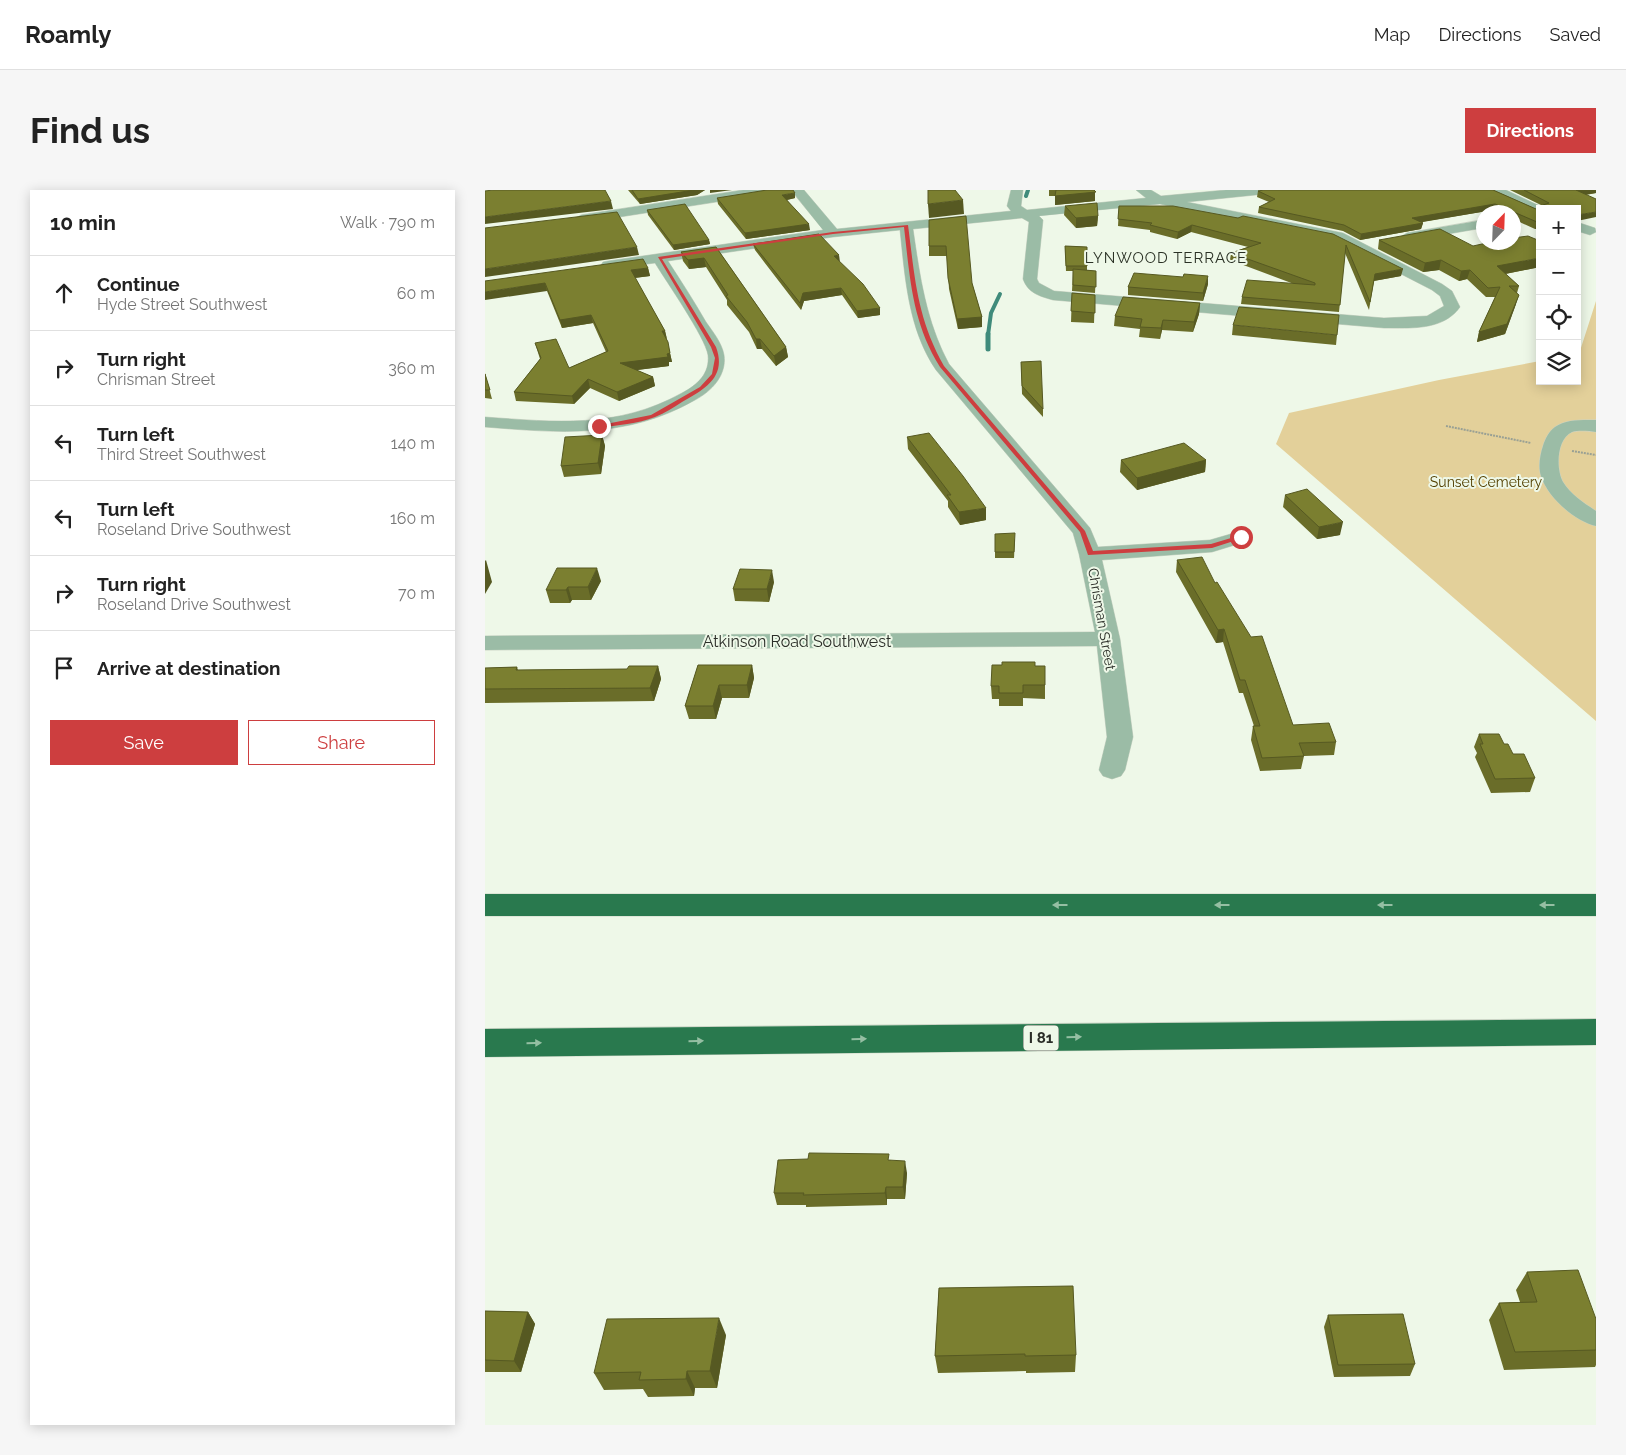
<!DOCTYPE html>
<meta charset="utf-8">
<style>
body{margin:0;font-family:Raleway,sans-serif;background:#f6f6f6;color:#222}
.controls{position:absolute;right:15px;top:15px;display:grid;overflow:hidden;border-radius:0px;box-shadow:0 2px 12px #0003}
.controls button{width:45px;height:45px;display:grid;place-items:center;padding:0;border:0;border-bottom:1px solid #e0e0e0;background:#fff;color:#222;font:25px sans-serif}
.compass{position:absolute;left:991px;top:15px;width:45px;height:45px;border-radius:50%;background:#fff;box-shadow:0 2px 12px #0003;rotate:23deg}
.stop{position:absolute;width:15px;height:15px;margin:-11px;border:4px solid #cd3e3f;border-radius:50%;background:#fff}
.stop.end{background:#cd3e3f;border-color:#fff;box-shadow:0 1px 5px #0008}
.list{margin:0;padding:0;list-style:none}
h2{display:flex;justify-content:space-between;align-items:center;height:65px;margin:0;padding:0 20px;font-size:21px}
h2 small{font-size:16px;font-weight:400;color:#767676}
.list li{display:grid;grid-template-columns:32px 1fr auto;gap:15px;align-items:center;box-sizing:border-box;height:75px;padding:0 20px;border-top:1px solid #e0e0e0}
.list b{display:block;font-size:19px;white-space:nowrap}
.list p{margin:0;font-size:16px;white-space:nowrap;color:#767676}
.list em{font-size:16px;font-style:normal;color:#767676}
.actions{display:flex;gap:10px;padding:15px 20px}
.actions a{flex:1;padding:11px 0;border:1px solid #cd3e3f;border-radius:0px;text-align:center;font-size:18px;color:#cd3e3f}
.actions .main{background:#cd3e3f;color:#fff}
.icon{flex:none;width:28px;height:28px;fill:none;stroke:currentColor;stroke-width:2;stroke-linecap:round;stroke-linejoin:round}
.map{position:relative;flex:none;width:1111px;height:1235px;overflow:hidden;border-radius:0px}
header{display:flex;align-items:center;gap:30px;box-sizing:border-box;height:70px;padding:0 25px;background:#fff;border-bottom:1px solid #e0e0e0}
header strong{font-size:24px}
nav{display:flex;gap:28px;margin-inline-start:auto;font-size:18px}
.intro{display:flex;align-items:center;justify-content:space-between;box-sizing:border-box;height:120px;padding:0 30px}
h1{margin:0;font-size:35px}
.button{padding:12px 22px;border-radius:0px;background:#cd3e3f;color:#fff;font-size:18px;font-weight:700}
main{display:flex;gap:30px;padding:0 30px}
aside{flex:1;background:#fff;border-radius:0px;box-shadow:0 2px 12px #0003}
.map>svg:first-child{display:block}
.green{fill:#e3d09a}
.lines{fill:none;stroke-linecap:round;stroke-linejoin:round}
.stream-far1{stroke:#3f8b7b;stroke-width:4}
.stream{stroke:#3f8b7b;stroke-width:5}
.minor-casing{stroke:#cbd4c5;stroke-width:1}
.highway-casing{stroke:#cbd4c5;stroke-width:1}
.path{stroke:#99a094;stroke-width:2;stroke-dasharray:2 1;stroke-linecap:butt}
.minor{fill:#9bbca6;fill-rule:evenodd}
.highway{fill:#29794e;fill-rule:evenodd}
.wall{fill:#6a6d29}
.shaded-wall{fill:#565922}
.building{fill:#7b7f30;stroke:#565922}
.oneway{fill:#95bfa3}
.route{fill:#cd3e3f}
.labels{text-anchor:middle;stroke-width:4;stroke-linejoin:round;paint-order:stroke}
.far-park-label{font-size:14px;fill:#534000;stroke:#eef8e8}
.far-street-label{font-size:14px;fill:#2b2e28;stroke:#eef8e8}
.far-neighbourhood-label{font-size:15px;letter-spacing:1px;fill:#2a3125;stroke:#eef8e8}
.shield{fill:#eef8e8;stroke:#666b62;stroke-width:1}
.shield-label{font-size:15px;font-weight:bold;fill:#2b2e28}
.street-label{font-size:16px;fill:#2b2e28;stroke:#eef8e8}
</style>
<header>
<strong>Roamly</strong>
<nav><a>Map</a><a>Directions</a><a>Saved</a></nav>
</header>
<div class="intro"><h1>Find us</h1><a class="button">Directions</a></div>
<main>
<aside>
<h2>10 min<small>Walk · 790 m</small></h2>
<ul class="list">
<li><svg class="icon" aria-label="ahead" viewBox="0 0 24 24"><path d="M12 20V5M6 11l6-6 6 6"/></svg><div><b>Continue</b><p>Hyde Street Southwest</p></div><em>60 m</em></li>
<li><svg class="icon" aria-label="right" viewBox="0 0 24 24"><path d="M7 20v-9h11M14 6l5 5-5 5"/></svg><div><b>Turn right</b><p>Chrisman Street</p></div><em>360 m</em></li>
<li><svg class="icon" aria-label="left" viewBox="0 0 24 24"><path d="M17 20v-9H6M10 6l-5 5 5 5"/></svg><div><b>Turn left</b><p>Third Street Southwest</p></div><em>140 m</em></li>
<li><svg class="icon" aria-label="left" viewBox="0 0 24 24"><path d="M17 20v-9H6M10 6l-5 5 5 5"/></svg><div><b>Turn left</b><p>Roseland Drive Southwest</p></div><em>160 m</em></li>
<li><svg class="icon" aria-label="right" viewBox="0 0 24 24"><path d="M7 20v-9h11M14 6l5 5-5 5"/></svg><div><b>Turn right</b><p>Roseland Drive Southwest</p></div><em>70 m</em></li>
<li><svg class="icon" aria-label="arrive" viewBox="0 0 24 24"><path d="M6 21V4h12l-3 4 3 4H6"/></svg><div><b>Arrive at destination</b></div></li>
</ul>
<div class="actions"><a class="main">Save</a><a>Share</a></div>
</aside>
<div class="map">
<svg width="1111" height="1235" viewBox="0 0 1111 1235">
<rect width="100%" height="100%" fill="#eef8e8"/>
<polygon class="green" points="1111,111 1111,531 791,254 804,223 954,190 1055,171 1055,191 1092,191 1092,164 1094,164"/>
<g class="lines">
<g class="stream-far1">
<polyline points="541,6 543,0"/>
<polyline points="503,145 506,123 515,104"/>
</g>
<polyline class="stream" points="503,159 503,144"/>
<defs>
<g id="minor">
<polygon points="258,0 289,0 283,4 96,33 89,29 96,25"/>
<path d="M 306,0 L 319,0 L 352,39 L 526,21 L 522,16 L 526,0 L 538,0 L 536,16 L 542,20 L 661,8 L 651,0 L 666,0 L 676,6 L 741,0 L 786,0 L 780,4 L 702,12 L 858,43 L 957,94 L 967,101 L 975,117 C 958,141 925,138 899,138 L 568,110 C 554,106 543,103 538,89 L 544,32 L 537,28 L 428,39 C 435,87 441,131 464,174 L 605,338 L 613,357 L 725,350 L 756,341 L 763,343 L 767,347 L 763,351 L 727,362 L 617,370 L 635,449 L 648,547 L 640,580 L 636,586 L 627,589 L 618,586 L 614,580 L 622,547 L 612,456 L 0,460 L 0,446 L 610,442 L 594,364 L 588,343 L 451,180 C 423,139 420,87 415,40 L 348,47 L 183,71 C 196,91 209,111 221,132 C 228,142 237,153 239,165 C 242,185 227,201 210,210 C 142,249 75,243 0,237 L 0,227 C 71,232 132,239 197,203 C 212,195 225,184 223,165 C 220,147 181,91 170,73 L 123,79 L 118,78 L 116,75 L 118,72 L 123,71 L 338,40 ZM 675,14 L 848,49 L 947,100 L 955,106 L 959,116 L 942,126 L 899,128 L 569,101 L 554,93 L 552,89 L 558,30 L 554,26 Z"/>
<polygon points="1004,0 1021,0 1061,19 1055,19 1055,24 1050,23 1005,3"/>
<polygon points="998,30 998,38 922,51 915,47 922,43"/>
<polygon points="1092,32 1110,38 1111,42 1105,45 1092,41"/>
<path d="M 1111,230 L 1111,242 C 1104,241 1094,240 1087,242 C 1071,249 1071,280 1078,292 C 1086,305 1099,313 1111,321 L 1111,336 C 1090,331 1063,308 1056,286 C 1053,277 1055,265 1058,256 C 1060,249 1064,241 1070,237 C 1081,229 1098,230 1111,230 Z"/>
</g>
<g id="highway">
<rect x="0" y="704" width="1111" height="22"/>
<polygon points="1111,829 1111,855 0,867 0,839"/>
</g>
</defs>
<use href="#minor" class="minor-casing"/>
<use href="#highway" class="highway-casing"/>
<g class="path">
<polyline points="961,236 1046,253"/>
<polyline points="1087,261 1111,265"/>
</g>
<use href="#minor" class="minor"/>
<use href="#highway" class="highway"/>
</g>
<g class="wall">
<polygon points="143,0 220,0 212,5 155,14"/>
<polygon points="564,0 610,0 610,11 570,15 570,6 564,6"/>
<polygon points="1008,0 1051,19 1055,19 1055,38 1050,39 1028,29 1028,22 1014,22 1008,20 936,32 938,33 936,39 875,50 858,41 773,23 774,17 784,12 772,7 773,1"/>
<polygon points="1025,0 1111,0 1111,3 1101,5 1092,19 1057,19 1058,16"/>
<polygon points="232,8 310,8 302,10 325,40 261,49 233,14"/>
<polygon points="580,16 613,26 612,36 591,38 579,25"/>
<polygon points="634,16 753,28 848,44 916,86 889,91 884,120 860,63 854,122 756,114 757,107 809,94 745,70 746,63 763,57 706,42 692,49 665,42 665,40 633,36"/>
<polygon points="162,20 224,50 225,54 189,60 163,25"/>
<polygon points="444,30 487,93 497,127 497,137 473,139 464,99 462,66 444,66"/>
<polygon points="894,50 988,56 1055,77 1020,84 1034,96 1032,103 1031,114 1020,144 992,152 994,142 1010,107 1001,107 982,89 974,91 954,80 938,82 893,59"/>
<polygon points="268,54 355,72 395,125 373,128 357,105 319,111 316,120 270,60"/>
<polygon points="580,56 602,57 602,80 611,81 610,103 587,101 588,81 581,81"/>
<polygon points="231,57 301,157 303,167 291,176 277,159 272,159 264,142 242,115 242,110 221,77 204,79 198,71 196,62"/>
<polygon points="163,78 165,86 150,88 180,141 187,172 184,172 184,176 151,180 168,187 170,196 134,211 105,198 89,214 31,211 29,202 55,169 50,153 84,178 121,162 108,133 77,138 62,101 0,91"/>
<polygon points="698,87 723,94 718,111 643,105 643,97"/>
<polygon points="587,103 610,105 609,133 586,132"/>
<polygon points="715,113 714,124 708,142 677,140 675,149 654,147 655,139 629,136 630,126"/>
<polygon points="748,135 852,145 851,155 747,145"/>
<polygon points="536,172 558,219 558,227 537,204"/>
<polygon points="0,183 7,209 0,208"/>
<polygon points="117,245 120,256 116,284 79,287 76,276"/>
<polygon points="422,247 501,330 475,335 463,317 463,311 423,259"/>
<polygon points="636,270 721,270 720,282 652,300 635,282"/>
<polygon points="800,305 855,345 832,349 798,317"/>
<polygon points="530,349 529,368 510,368 510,362"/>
<polygon points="692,370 730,393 808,535 851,552 849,565 819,566 816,579 775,581 766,550 768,536 769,536 758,503 754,503 738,452 731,453 691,382"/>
<polygon points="116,391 106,410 87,410 85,413 65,413 61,400"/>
<polygon points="289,392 284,412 250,411 248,399"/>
<polygon points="213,475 267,475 269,488 264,508 237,508 231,529 204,529 200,516"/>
<polygon points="173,476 176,489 169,511 0,513 0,478 32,477 33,480 142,479"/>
<polygon points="550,476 560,476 560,509 538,508 538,516 514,516 514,509 507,509 506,496"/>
<polygon points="994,544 1019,554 1050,588 1045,602 1006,603 990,567 992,563 989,557"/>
<polygon points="405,970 422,983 420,1009 402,1009 402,1015 321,1017 321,1015 292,1015 289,1003"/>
<polygon points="1042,1082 1111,1129 1111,1175 1110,1177 1019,1180 1004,1130 1014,1113 1035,1112 1031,1100"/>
<polygon points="454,1098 591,1165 590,1182 541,1183 541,1181 453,1183 450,1166"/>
<polygon points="0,1121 43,1122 50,1134 36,1182 0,1182"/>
<polygon points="843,1125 930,1174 925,1186 849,1187 839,1137"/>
<polygon points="241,1145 232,1198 210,1198 209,1206 163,1207 158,1199 119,1200 109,1183"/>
</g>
<g class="shaded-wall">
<polygon points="209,0 220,0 212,5 155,14 153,9"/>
<polygon points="225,0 247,0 225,3"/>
<polygon points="610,0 610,11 570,15 570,6"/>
<polygon points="1091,0 1111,0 1111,3 1089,6"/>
<polygon points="310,3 310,8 297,11 297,5"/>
<polygon points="478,10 479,24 444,28 443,14"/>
<polygon points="126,11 128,19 0,34 0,27"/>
<polygon points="1010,14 1008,20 926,34 927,28"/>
<polygon points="1111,22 1111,27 1092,31 1092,25"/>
<polygon points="613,26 612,36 591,38 591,28"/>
<polygon points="1052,32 1055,32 1055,38 1050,39"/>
<polygon points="938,33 936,39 875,50 876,44"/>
<polygon points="324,34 325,40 261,49 260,43"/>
<polygon points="707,35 706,42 692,49 693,42"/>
<polygon points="224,50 225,54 189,60 188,55"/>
<polygon points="152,57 154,65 0,87 0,79"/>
<polygon points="354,65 355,72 349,66"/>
<polygon points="219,68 221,77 204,79 203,70"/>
<polygon points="1055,68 1055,77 1010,86 1012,76"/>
<polygon points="956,70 954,80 938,82 940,73"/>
<polygon points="163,78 165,86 148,88 146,80"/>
<polygon points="918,79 916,86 888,91 890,84"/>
<polygon points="985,80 982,89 974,91 976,81"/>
<polygon points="723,86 723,94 718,111 718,103"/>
<polygon points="60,93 62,101 0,110 0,102"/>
<polygon points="356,98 357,105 319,111 316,120 315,113 318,103"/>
<polygon points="1034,105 1031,114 1020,144 992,152 994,142"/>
<polygon points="715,113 714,124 708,142 709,132"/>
<polygon points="395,118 395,125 373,128 372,121"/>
<polygon points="106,125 108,133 77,138 75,130"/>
<polygon points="497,127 497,137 473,139 472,129"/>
<polygon points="678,130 677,140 675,149 676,138"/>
<polygon points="177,141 180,141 182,149"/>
<polygon points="271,149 275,149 277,159 272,159"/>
<polygon points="301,157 303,167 291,176 289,166"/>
<polygon points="185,163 187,172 184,172 184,176 137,182 135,173"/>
<polygon points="168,187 170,196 134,211 132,202"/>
<polygon points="103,189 105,198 89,214 87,206"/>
<polygon points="117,245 120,256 116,284 113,273"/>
<polygon points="721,270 720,282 652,300 652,288"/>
<polygon points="501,318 501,330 475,335 474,322"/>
<polygon points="858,332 855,345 832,349 834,337"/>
<polygon points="1,370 7,392 0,404 0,371"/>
<polygon points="112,378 116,391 106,410 103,397"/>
<polygon points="287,380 289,392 284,412 282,399"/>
<polygon points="83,397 87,410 85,413 81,400"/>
<polygon points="739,439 738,452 731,453 733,440"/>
<polygon points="267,475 269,488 264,508 262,495"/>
<polygon points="173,476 176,489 169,511 165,498"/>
<polygon points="234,495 237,508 231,529 228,516"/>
<polygon points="420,971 422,983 420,1009 418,997"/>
<polygon points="401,997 402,1009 402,1015 400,1003"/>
<polygon points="43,1122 50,1134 36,1182 29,1171"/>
<polygon points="234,1128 241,1145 232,1198 225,1181"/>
<polygon points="202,1181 210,1198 209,1206 201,1189"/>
</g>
<g class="building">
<polygon points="8,0 120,0 126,11 0,27 0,1"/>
<polygon points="147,0 209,0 153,9"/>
<polygon points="282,0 308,0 310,3 297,5 324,34 260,43 232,8"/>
<polygon points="443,0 470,0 478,10 443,14"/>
<polygon points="571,0 609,0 611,2 570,6"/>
<polygon points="779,0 1008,0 1051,19 1055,19 1055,32 1052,32 1010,14 927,28 938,33 876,44 859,35 774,17 790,9 773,1"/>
<polygon points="1039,0 1094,0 1091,0 1111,9 1111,22 1092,25 1092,19 1058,19 1058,15 1064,13"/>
<polygon points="612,13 613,26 591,28 580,16"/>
<polygon points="200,14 224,50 188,55 162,20"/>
<polygon points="634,16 688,16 753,28 758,26 848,44 918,79 890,84 885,112 861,55 855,115 757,107 762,90 830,95 830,93 746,63 776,53 707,35 693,42 665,35 667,33 633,29"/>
<polygon points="132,22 152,57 0,79 0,38"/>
<polygon points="481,26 487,93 497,127 472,129 463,88 461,56 444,56 444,30"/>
<polygon points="955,39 988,56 1006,52 1028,52 1028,48 1043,46 1055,51 1055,68 1012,76 1034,96 1024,96 1034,105 1022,134 994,142 1015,97 1003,98 985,80 976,81 956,70 940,73 894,50"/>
<polygon points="334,44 354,65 349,66 378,94 395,118 372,121 356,98 318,103 315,113 268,54"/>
<polygon points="580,56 602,57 602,76 581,76"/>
<polygon points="231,57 301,157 289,166 275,149 271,149 262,132 241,106 243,105 219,68 203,70 196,62"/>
<polygon points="158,69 163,78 146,80 180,141 177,141 183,152 185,163 182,164 183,167 135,173 168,187 132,202 103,189 87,206 29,202 56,168 50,153 71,149 84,178 123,161 106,125 75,130 60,93 0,102 0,91"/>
<polygon points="588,79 611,81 611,97 588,95"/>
<polygon points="649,83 698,87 699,84 723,86 718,103 643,97"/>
<polygon points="587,103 610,105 610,123 586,121"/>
<polygon points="638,107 715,113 709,132 678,130 676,138 655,137 657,129 630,126"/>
<polygon points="754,117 854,125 852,145 748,135"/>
<polygon points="556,171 558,219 537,196 536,172"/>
<polygon points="0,184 5,200 0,200"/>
<polygon points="444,243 478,286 501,318 474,322 462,305 466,305 422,247"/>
<polygon points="117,245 113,273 76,276 80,247"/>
<polygon points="699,253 721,270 652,288 636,270"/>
<polygon points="822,299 858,332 834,337 800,305"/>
<polygon points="530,343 529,362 510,362 510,344"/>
<polygon points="717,367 730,393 732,392 766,447 777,446 808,535 844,533 851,552 814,553 819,566 777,568 768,536 775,536 760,490 755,490 739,439 733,440 692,370"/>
<polygon points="72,378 112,378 103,397 83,397 81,400 61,400"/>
<polygon points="255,379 287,380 282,399 248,399"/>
<polygon points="517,472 550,472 550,476 560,476 560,495 538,495 538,503 514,503 514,496 506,496 507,475 517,475"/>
<polygon points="213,475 267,475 262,495 234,495 228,516 200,516"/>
<polygon points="144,476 173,476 165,498 0,499 0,478 32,477 31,480 142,479"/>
<polygon points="994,544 1014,544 1019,554 1023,554 1028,564 1039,564 1050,588 1010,589 995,554 998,554"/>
<polygon points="324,963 404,964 403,970 420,971 418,997 401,997 400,1003 318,1005 319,1003 289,1003 293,970 323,969"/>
<polygon points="1093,1080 1111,1129 1111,1160 1030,1162 1014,1113 1052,1112 1042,1082"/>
<polygon points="588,1096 591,1165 540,1166 540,1164 450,1166 454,1098"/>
<polygon points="0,1121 43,1122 29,1171 0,1170"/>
<polygon points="918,1124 930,1174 853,1175 843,1125"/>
<polygon points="234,1128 225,1181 202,1181 201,1189 154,1190 156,1182 109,1183 122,1129"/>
</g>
<defs><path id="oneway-solid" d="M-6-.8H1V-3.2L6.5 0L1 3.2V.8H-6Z" transform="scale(1.25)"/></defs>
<g class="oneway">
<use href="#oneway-solid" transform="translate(575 715) rotate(-180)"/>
<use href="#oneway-solid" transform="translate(737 715) rotate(-180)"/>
<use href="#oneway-solid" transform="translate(900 715) rotate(-180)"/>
<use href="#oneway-solid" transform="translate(1062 715) rotate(-180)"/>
<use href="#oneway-solid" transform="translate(589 847) rotate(-1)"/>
<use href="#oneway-solid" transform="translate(374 849) rotate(-1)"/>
<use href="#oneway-solid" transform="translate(211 851) rotate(-1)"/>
<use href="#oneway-solid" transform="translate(49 853) rotate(-1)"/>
</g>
<path class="route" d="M 423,35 C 430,89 432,128 459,176 L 600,341 L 608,361 L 726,354 L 756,345 L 758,348 L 727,358 L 603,365 L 595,342 L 455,177 C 427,132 425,88 419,37 L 348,44 L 177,69 L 231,157 C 242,187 220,199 197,212 C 189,217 180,223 170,227 C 153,234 132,235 114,238 L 111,236 L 166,225 L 215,197 L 227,184 L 230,168 L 226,157 L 173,67 L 348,42 Z"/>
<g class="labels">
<g class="far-park-label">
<text x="1001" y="297">Sunset Cemetery</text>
</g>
<g class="far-street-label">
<text transform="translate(617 429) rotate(80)" y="5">Chrisman Street</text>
</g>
<g class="far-neighbourhood-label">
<text x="681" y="73">LYNWOOD TERRACE</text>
</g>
<rect class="shield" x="538.5" y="835.5" width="35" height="25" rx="4"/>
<g class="shield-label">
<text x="556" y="853">I 81</text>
</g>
<g class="street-label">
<text x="312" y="457">Atkinson Road Southwest</text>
</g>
</g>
</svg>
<div class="controls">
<button>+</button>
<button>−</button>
<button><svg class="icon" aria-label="locate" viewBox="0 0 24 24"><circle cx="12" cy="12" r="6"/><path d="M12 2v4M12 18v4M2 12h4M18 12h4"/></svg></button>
<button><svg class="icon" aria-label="layers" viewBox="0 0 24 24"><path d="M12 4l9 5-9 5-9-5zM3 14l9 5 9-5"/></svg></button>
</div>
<svg class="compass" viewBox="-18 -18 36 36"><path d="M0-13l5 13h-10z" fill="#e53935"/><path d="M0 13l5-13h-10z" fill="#767676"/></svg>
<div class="stop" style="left:756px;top:347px"></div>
<div class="stop end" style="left:114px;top:236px"></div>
</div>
</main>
